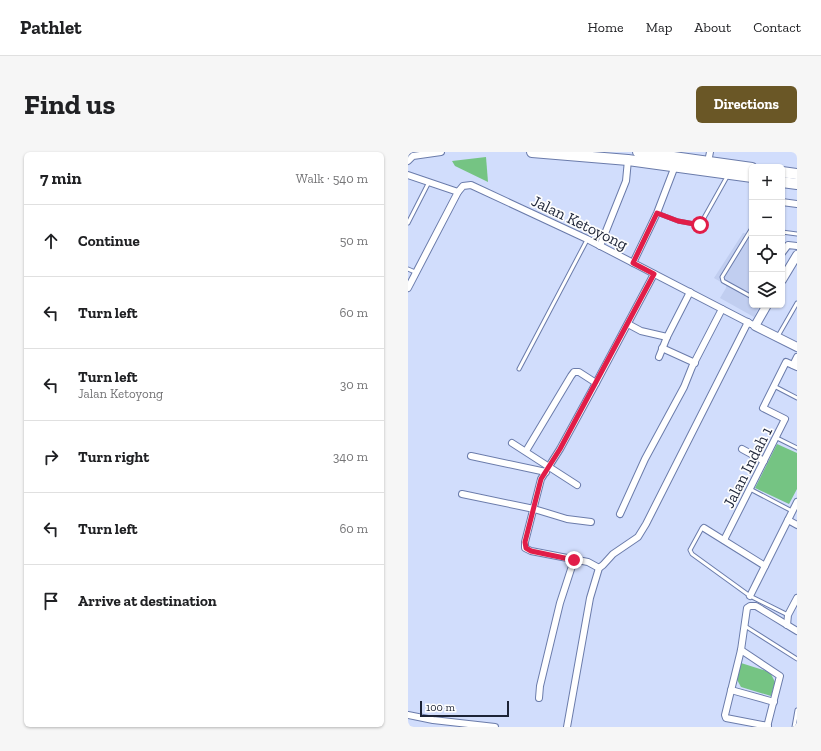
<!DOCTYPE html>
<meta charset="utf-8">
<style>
body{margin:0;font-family:"Zilla Slab",serif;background:#f6f6f6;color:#202124}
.controls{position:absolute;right:12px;top:12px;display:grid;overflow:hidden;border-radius:6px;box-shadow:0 1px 3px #0004}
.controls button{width:36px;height:36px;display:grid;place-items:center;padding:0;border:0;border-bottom:1px solid #e0e0e0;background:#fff;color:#202124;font:20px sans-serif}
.scale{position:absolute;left:12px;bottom:10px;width:89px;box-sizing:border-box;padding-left:4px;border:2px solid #1c2336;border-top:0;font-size:11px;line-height:14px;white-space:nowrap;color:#1c2336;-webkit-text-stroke:3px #fefefe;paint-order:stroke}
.stop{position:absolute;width:12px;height:12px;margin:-9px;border:3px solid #e11d48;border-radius:50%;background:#fff}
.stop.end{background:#e11d48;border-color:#fff;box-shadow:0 1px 4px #0008}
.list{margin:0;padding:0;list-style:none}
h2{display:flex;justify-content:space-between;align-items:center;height:52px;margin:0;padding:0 16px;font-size:17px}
h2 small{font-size:13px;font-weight:400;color:#757577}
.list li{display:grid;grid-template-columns:26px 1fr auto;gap:12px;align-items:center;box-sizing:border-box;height:72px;padding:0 16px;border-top:1px solid #e0e0e0}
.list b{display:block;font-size:15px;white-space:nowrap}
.list p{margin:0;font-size:13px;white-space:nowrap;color:#757577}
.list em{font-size:13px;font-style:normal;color:#757577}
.icon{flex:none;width:22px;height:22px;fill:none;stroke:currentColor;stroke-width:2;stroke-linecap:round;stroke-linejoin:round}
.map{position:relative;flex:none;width:389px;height:575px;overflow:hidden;border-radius:6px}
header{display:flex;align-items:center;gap:24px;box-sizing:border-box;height:56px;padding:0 20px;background:#fff;border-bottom:1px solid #e0e0e0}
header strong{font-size:19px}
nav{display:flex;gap:22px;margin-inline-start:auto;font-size:14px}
.intro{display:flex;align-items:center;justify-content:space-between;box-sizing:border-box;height:96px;padding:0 24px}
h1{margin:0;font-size:28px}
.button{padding:10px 18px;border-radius:6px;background:#6a5726;color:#fff;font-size:14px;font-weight:700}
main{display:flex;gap:24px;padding:0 24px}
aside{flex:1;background:#fff;border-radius:6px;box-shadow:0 1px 3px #0004}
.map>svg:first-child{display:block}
.built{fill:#c1cef0}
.green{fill:#75c483}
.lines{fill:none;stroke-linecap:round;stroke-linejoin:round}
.service-casing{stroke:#6b7cab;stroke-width:5}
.minor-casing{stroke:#6b7cab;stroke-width:8}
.tertiary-casing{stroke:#6b7cab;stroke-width:10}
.primary-casing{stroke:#6b7cab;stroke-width:12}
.service{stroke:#fff;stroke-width:3}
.minor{stroke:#fff;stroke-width:6}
.tertiary{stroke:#fff;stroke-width:8}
.primary{stroke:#fff;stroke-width:10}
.route{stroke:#e11d48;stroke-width:5}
.labels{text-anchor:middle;stroke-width:3.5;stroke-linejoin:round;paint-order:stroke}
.street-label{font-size:16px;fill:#1c2336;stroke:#fefefe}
</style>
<header>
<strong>Pathlet</strong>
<nav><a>Home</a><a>Map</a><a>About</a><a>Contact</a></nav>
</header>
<div class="intro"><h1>Find us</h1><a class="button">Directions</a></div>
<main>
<aside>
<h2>7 min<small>Walk · 540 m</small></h2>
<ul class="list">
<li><svg class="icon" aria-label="ahead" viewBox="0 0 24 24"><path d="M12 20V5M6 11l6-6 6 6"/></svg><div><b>Continue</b></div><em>50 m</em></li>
<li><svg class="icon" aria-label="left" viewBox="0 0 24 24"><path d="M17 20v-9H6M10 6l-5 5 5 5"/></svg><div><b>Turn left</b></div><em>60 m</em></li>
<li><svg class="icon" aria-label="left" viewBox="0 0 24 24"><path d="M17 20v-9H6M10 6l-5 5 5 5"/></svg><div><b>Turn left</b><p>Jalan Ketoyong</p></div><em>30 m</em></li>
<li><svg class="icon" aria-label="right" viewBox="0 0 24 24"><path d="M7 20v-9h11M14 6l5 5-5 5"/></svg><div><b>Turn right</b></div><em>340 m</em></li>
<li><svg class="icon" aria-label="left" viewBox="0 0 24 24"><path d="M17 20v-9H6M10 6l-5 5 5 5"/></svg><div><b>Turn left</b></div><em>60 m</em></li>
<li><svg class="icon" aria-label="arrive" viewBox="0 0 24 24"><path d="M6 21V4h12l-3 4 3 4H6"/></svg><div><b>Arrive at destination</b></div></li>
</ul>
</aside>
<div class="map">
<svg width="389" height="575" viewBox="0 0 389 575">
<rect width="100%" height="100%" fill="#d1ddfc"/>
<polygon class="built" points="335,81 344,82 344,153 352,153 346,165 312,146 318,136 318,133 306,126"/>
<g class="green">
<polygon points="78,5 80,30 47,14 44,9"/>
<polygon points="369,292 389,301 389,337 381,352 347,336"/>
<polygon points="333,511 362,520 367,530 363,544 333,535 328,526"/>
</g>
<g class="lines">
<defs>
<g id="service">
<polyline points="249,61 270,69 292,73 320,23"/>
<polyline points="0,71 21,30"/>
<polyline points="344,76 314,125 315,129 344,145"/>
<polyline points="374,80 389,82"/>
<polyline points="0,117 7,120"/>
<polyline points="370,184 389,151"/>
<polyline points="111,217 179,88"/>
<polyline points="366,234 389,246"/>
<polyline points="369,286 389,296"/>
<polyline points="342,337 384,359"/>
<polyline points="296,376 294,376 282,398 284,402 342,444 380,463"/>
<polyline points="337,474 389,507"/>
<polyline points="386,575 389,558"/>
</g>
<g id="minor">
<polyline points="0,9 5,4 33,0"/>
<polyline points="300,10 302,0"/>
<polyline points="0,23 50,40"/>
<polyline points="374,50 389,52"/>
<polyline points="192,94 218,29 220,8"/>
<polyline points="374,101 380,93 389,94"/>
<polyline points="225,111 249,61 267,14"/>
<polyline points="0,136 50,40 55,34 63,33 179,87 343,172"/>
<polyline points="220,172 233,179 259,185"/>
<polyline points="254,196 287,211"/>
<polyline points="251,205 259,185 282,140"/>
<polyline points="385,213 389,205"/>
<polyline points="104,291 169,333"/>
<polyline points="334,297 356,309"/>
<polyline points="118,299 163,224 166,220 171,220 188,231"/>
<polyline points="63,304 138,320"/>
<polyline points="54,342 126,357 159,367 183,370"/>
<polyline points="212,362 237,307 276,235 284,215 314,157"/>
<polyline points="380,368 389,373"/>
<polyline points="296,376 357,414"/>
<polyline points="316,388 377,267 355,256 378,210 389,215"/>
<polyline points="191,416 180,410 123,399 117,396 117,390 133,327 152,297 188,231 246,122"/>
<polyline points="342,444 389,350"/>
<polyline points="379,473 380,463 389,446"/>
<polyline points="333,498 372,524 359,575"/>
<polyline points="323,538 366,550"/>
<polyline points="131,546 132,534 152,451 166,408"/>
<polyline points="0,563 25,568 87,575"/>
<polyline points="360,574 318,566 317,563 333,498 339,456 342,454 348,454 389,479"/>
<polyline points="159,575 182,446 191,416 195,413 205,402 230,385 238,372 340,170"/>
</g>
<g id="tertiary">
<polyline points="374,128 389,103"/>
<polyline points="359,153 347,174 389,195"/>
</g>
<g id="primary">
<polyline points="124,0 220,8 344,25"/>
<polyline points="230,0 344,16"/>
<polyline points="374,20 389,22"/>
<polyline points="374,30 389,32"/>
</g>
</defs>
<use href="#service" class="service-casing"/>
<use href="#minor" class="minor-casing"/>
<use href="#tertiary" class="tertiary-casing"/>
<use href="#primary" class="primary-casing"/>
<use href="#service" class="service"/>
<use href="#minor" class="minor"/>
<use href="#tertiary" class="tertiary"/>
<use href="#primary" class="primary"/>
</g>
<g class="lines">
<polyline class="route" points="166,408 123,399 118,396 117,390 133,327 152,297 188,230 246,122 225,111 249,61 270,69 292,73"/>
</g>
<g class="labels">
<g class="street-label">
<text transform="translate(172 70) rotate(26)" y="6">Jalan Ketoyong</text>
<text transform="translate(339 315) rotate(-63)" y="6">Jalan Indah 1</text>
</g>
</g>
</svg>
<div class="controls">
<button>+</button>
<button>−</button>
<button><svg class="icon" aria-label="locate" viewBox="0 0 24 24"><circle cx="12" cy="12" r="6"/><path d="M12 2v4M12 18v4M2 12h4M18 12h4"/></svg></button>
<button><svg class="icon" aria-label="layers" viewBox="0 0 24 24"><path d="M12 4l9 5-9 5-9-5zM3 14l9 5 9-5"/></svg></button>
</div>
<div class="scale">100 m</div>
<div class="stop" style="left:292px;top:73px"></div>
<div class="stop end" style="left:166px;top:408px"></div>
</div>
</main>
